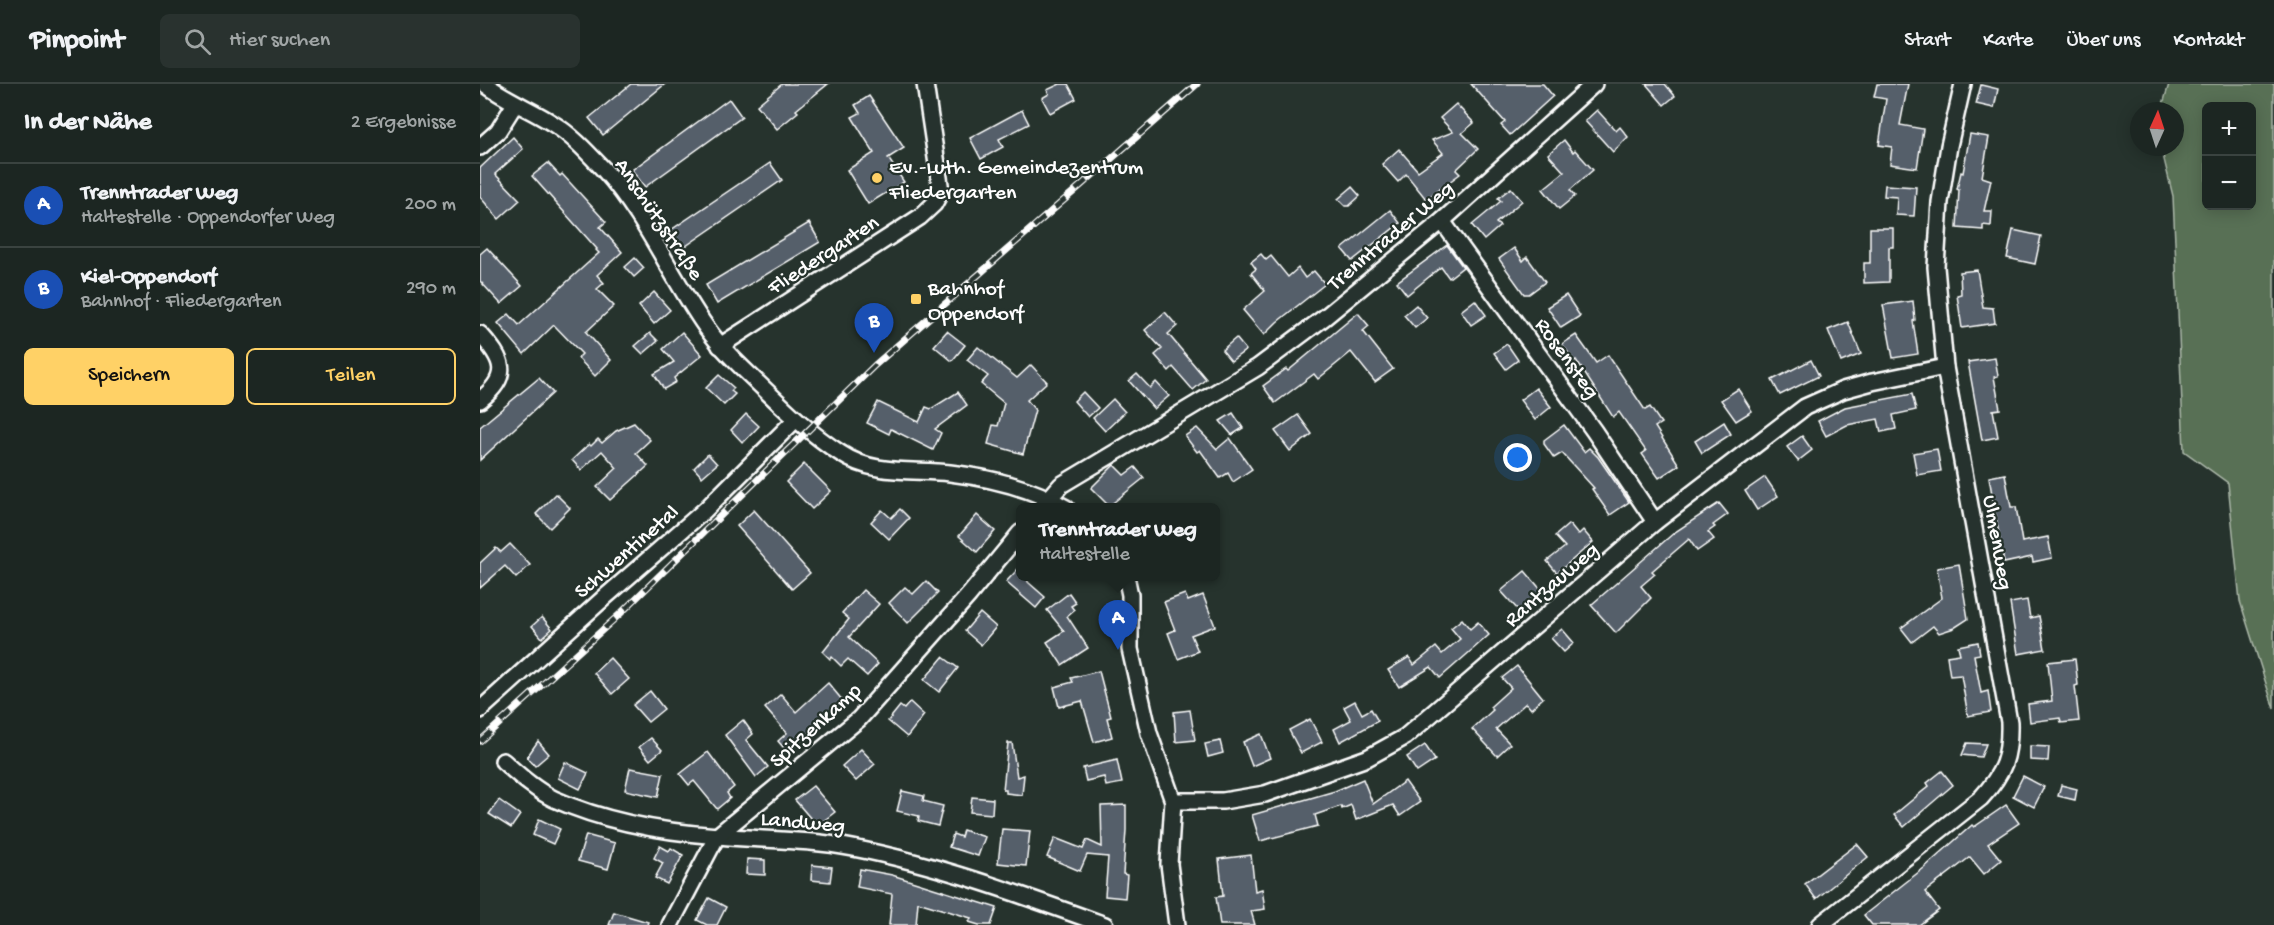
<!DOCTYPE html>
<html lang="de">
<meta charset="utf-8">
<style>
body{margin:0;font-family:"Gochi Hand",sans-serif;background:#29322f;color:#f1f3f6}
.controls{position:absolute;right:18px;top:18px;display:grid;overflow:hidden;border-radius:9px;box-shadow:0 3px 15px #0003}
.controls button{width:54px;height:54px;display:grid;place-items:center;padding:0;border:0;border-bottom:2px solid #3a4340;background:#1c2622;color:#f1f3f6;font:30px sans-serif}
.compass{position:absolute;left:1650px;top:18px;width:54px;height:54px;border-radius:50%;background:#1c2622;box-shadow:0 3px 15px #0003;rotate:3deg}
.you{position:absolute;left:1038px;top:374px;width:21px;height:21px;margin:-15px;border:4px solid #fff;border-radius:50%;background:#1a73e8;box-shadow:0 0 0 9px #1a73e833}
.badge{display:grid;place-items:center;width:39px;height:39px;border-radius:50%;background:#ffd166;color:#fff;font-size:20px;font-weight:700}
.pin{position:absolute;translate:-50% -50px;filter:drop-shadow(0 2px 3px #0008)}
.pin::after{content:'';position:absolute;top:32px;width:21px;height:18px;background:inherit;clip-path:polygon(0 0,100% 0,50% 100%)}
.popup{position:absolute;left:536px;top:419px;width:204px;height:78px;box-sizing:border-box;display:grid;place-content:center;border-radius:9px;background:#1c2622;filter:drop-shadow(0 2px 4px #0005);font-size:20px;white-space:nowrap;color:#a0a5a5}
.popup b{font-size:22px;color:#f1f3f6}
.popup::after{content:'';position:absolute;left:50%;top:100%;margin-left:-12px;border:12px solid transparent;border-top-color:#1c2622}
.list{margin:0;padding:0;list-style:none}
h2{display:flex;justify-content:space-between;align-items:center;height:78px;margin:0;padding:0 24px;font-size:26px}
h2 small{font-size:20px;font-weight:400;color:#a0a5a5}
.list li{display:grid;grid-template-columns:39px 1fr auto;gap:18px;align-items:center;box-sizing:border-box;height:84px;padding:0 24px;border-top:2px solid #3a4340}
.list b{display:block;font-size:22px;white-space:nowrap}
.list p{margin:0;font-size:20px;white-space:nowrap;color:#a0a5a5}
.list em{font-size:20px;font-style:normal;color:#a0a5a5}
.actions{display:flex;gap:12px;padding:18px 24px}
.actions a{flex:1;padding:14px 0;border:2px solid #ffd166;border-radius:9px;text-align:center;font-size:21px;color:#ffd166}
.actions .main{background:#ffd166;color:#111}
.icon{flex:none;width:33px;height:33px;fill:none;stroke:currentColor;stroke-width:2;stroke-linecap:round;stroke-linejoin:round}
.map{position:relative;flex:none;width:1794px;height:841px;overflow:hidden}
header{display:flex;align-items:center;gap:36px;box-sizing:border-box;height:84px;padding:0 30px;background:#1c2622;border-bottom:2px solid #3a4340}
header strong{font-size:28px}
nav{display:flex;gap:33px;margin-inline-start:auto;font-size:21px}
.search{width:420px;height:54px;background:#29322f;display:flex;align-items:center;gap:15px;box-sizing:border-box;padding:0 21px;border-radius:9px;color:#a0a5a5;font-size:22px}
main{display:flex}
aside{flex:1;background:#1c2622}
.map>svg:first-child{display:block}
.green{fill:#587054;stroke:#acb8aa;stroke-width:1.5;fill-rule:evenodd}
.building{fill:#545e6b;stroke:#fff;stroke-width:1.5}
.lines{fill:none;stroke-linecap:round;stroke-linejoin:round}
.street-casing{stroke:#fff;stroke-width:20}
.street{stroke:#26332d;stroke-width:15}
.rail-casing{stroke:#fff;stroke-width:7}
.rail{stroke:#26332d;stroke-width:4.5;stroke-dasharray:14;stroke-linecap:butt}
.poi-dot{fill:#ffd166;stroke:#26332d;stroke-width:2}
.labels{text-anchor:middle;stroke-width:4.5;stroke-linejoin:round;paint-order:stroke}
.poi-label{font-size:22px;fill:#fff;stroke:#26332d;text-anchor:start}
.street-label{font-size:22px;fill:#fff;stroke:#26332d}
</style>
<header>
<strong>Pinpoint</strong>
<div class="search"><svg class="icon" aria-label="search" viewBox="0 0 24 24"><circle cx="10" cy="10" r="6"/><path d="M15 15l6 6"/></svg>Hier suchen</div>
<nav><a>Start</a><a>Karte</a><a>Über uns</a><a>Kontakt</a></nav>
</header>
<main>
<aside>
<h2>In der Nähe<small>2 Ergebnisse</small></h2>
<ul class="list">
<li><span class="badge" style="background:#1a4fb4">A</span><div><b>Trenntrader Weg</b><p>Haltestelle · Oppendorfer Weg</p></div><em>200 m</em></li>
<li><span class="badge" style="background:#1a4fb4">B</span><div><b>Kiel-Oppendorf</b><p>Bahnhof · Fliedergarten</p></div><em>290 m</em></li>
</ul>
<div class="actions"><a class="main">Speichern</a><a>Teilen</a></div>
</aside>
<div class="map">
<svg width="1794" height="841" viewBox="0 0 1794 841">
<rect width="100%" height="100%" fill="#26332d"/>
<filter id="ink" filterUnits="userSpaceOnUse"><feTurbulence type="fractalNoise" baseFrequency=".0167" numOctaves="2"/><feDisplacementMap in="SourceGraphic" scale="12" xChannelSelector="R" yChannelSelector="G"/><feConvolveMatrix kernelMatrix="1 2 1 2 8 2 1 2 1" color-interpolation-filters="sRGB"/></filter>
<g filter="url(#ink)">
<path class="green" d="M 1689,0 L 1794,0 L 1794,625 L 1760,517 L 1748,399 L 1704,367 L 1693,112 L 1681,63 L 1695,63 L 1695,27 L 1681,27 ZM 1726,22 L 1772,22 L 1772,122 L 1726,122 Z"/>
<g class="building">
<polygon points="151,0 185,0 123,51 109,34"/>
<polygon points="302,0 348,0 316,26 318,28 297,45 277,21"/>
<polygon points="580,0 588,0 596,15 570,29 562,14 569,10 567,6"/>
<polygon points="991,0 1063,0 1073,12 1030,51 1021,41 1025,38"/>
<polygon points="1166,0 1185,0 1195,12 1184,21"/>
<polygon points="1397,0 1428,0 1420,41 1443,45 1437,84 1410,80 1412,63 1399,61 1406,15 1394,13"/>
<polygon points="1501,1 1518,5 1514,24 1496,20"/>
<polygon points="389,12 424,64 408,74 424,98 388,120 367,86 394,69 372,33 380,29 375,21"/>
<polygon points="249,15 262,33 165,103 152,86"/>
<polygon points="976,20 994,39 982,49 998,65 976,86 980,90 946,115 926,90 918,98 902,80 919,65 938,87 963,69 952,56 973,48 960,34"/>
<polygon points="542,26 549,40 519,55 523,63 501,75 490,54"/>
<polygon points="1117,26 1136,47 1140,43 1148,53 1133,68 1105,37"/>
<polygon points="1490,50 1509,53 1502,93 1511,96 1504,127 1512,127 1511,142 1503,141 1503,146 1477,144 1479,106 1477,105 1481,88 1483,89"/>
<polygon points="33,53 43,65 15,90 40,116 19,135 0,113 0,84"/>
<polygon points="1084,56 1093,68 1095,66 1113,86 1090,106 1095,112 1079,125 1063,105 1084,88 1068,70"/>
<polygon points="68,79 80,92 82,90 126,138 120,143 142,168 117,191 124,199 117,205 134,222 106,248 131,276 115,292 98,274 102,270 74,241 44,270 18,239 29,230 39,241 119,169 116,166 117,165 52,92"/>
<polygon points="290,79 302,96 203,164 191,146"/>
<polygon points="1405,101 1436,103 1434,132 1416,131 1417,113 1404,112"/>
<polygon points="872,103 880,112 869,122 865,122 858,115"/>
<polygon points="1031,104 1042,117 1016,139 1020,142 1004,156 992,141 1021,117 1018,114"/>
<polygon points="910,126 920,139 872,177 862,165"/>
<polygon points="329,139 340,158 237,220 226,201"/>
<polygon points="1390,144 1413,144 1413,163 1409,163 1409,198 1384,199 1384,179 1390,179"/>
<polygon points="1533,146 1561,152 1555,180 1527,174"/>
<polygon points="967,161 983,183 969,194 961,183 927,211 917,198"/>
<polygon points="7,164 42,202 21,220 0,197 0,170"/>
<polygon points="1034,164 1043,177 1047,173 1065,198 1049,210 1044,210 1019,175"/>
<polygon points="781,170 786,176 791,172 808,193 818,184 825,194 834,187 845,200 797,238 784,251 763,226 785,207 771,189 776,185 771,178"/>
<polygon points="155,174 164,184 154,193 145,183"/>
<polygon points="1497,186 1503,223 1513,224 1515,239 1482,244 1477,211 1481,210 1480,188"/>
<polygon points="174,208 190,226 174,240 159,222"/>
<polygon points="1086,211 1100,232 1081,244 1067,223"/>
<polygon points="995,216 1006,231 991,241 981,227"/>
<polygon points="1433,217 1435,236 1433,237 1438,270 1413,274 1403,221"/>
<polygon points="936,221 947,234 935,244 924,231"/>
<polygon points="685,228 697,242 688,250 726,295 713,306 693,283 689,287 675,271 682,265 665,246"/>
<polygon points="878,229 889,242 883,247 913,285 895,298 871,268 838,295 834,290 795,319 783,302 806,285 808,287"/>
<polygon points="1368,238 1381,270 1361,278 1348,246"/>
<polygon points="467,247 485,261 472,277 454,262"/>
<polygon points="202,248 222,271 194,294 196,298 184,305 174,290 194,278 183,265"/>
<polygon points="170,249 178,257 163,270 155,262"/>
<polygon points="1096,251 1116,279 1128,271 1165,326 1170,323 1181,339 1175,343 1199,381 1179,394 1162,370 1166,367 1139,328 1133,333 1096,276 1094,277 1082,260"/>
<polygon points="756,254 766,266 751,277 742,266"/>
<polygon points="1027,260 1038,276 1026,285 1014,269"/>
<polygon points="498,263 537,294 551,281 567,298 547,316 555,326 543,370 508,360 513,341 518,342 524,319 501,300 508,292 487,276"/>
<polygon points="1515,274 1518,292 1514,293 1520,325 1513,326 1518,353 1502,356 1488,278"/>
<polygon points="1331,276 1339,292 1300,311 1292,296"/>
<polygon points="657,290 670,304 676,298 689,312 674,325 649,297"/>
<polygon points="239,291 254,304 251,307 255,310 244,321 226,304"/>
<polygon points="59,294 73,309 0,376 0,343"/>
<polygon points="1056,304 1071,323 1055,336 1040,316"/>
<polygon points="1258,305 1272,327 1256,337 1241,316"/>
<polygon points="478,308 487,321 455,345 461,349 453,366 411,345 409,350 387,339 398,318 439,338 446,323 451,325"/>
<polygon points="603,308 618,324 608,333 594,317"/>
<polygon points="1432,310 1436,326 1413,331 1416,345 1401,348 1398,335 1367,341 1346,352 1338,337 1365,323"/>
<polygon points="633,315 645,328 625,347 613,334"/>
<polygon points="753,329 763,344 752,351 740,337"/>
<polygon points="266,330 279,342 263,359 251,346"/>
<polygon points="818,331 832,350 810,367 795,347"/>
<polygon points="1244,338 1251,350 1222,369 1215,357"/>
<polygon points="154,339 170,356 156,369 168,382 130,416 117,403 137,384 122,367 101,386 92,376 109,360 111,362 118,355 122,359 136,347"/>
<polygon points="1084,341 1104,368 1109,364 1118,373 1149,418 1130,431 1112,405 1114,404 1082,369 1074,374 1064,360 1064,356"/>
<polygon points="717,344 737,365 750,354 772,385 753,398 748,389 740,394 720,366 717,368 705,352"/>
<polygon points="1322,352 1332,366 1318,377 1307,363"/>
<polygon points="1457,365 1461,387 1437,391 1433,369"/>
<polygon points="228,370 237,380 222,393 214,384"/>
<polygon points="324,380 351,407 332,425 306,398"/>
<polygon points="634,381 644,391 655,383 664,394 629,422 611,404"/>
<polygon points="1525,390 1531,423 1536,423 1542,458 1568,453 1572,474 1553,478 1552,473 1524,479 1509,393"/>
<polygon points="1285,393 1298,412 1277,426 1265,407"/>
<polygon points="76,410 90,424 70,444 56,430"/>
<polygon points="1239,419 1248,430 1233,441 1235,443 1228,448 1234,455 1217,467 1209,455 1172,487 1175,490 1161,502 1171,514 1136,549 1111,521 1195,448"/>
<polygon points="420,425 429,434 409,455 391,438 402,426 411,434"/>
<polygon points="274,426 330,489 312,505 257,442"/>
<polygon points="497,431 515,447 497,468 479,452"/>
<polygon points="1089,440 1098,451 1103,446 1113,458 1077,489 1067,477 1085,463 1075,452"/>
<polygon points="30,460 50,481 36,494 25,482 0,504 0,479 16,464 21,468"/>
<polygon points="1479,480 1488,535 1474,544 1459,549 1453,542 1432,558 1421,544 1462,514 1457,484"/>
<polygon points="538,485 540,487 540,492 547,492 548,498 565,513 556,524 526,498"/>
<polygon points="1045,487 1062,507 1039,527 1021,507"/>
<polygon points="446,497 458,509 428,539 409,519 425,503 433,510"/>
<polygon points="383,506 399,520 369,553 398,580 387,592 368,575 361,582 352,573 350,575 343,568 369,535 362,529"/>
<polygon points="589,509 596,519 591,522 594,526 587,532 608,564 582,581 567,558 584,547 567,526"/>
<polygon points="705,510 708,517 723,511 735,542 711,551 718,567 698,575 688,549 695,546 684,518"/>
<polygon points="1547,516 1550,534 1559,532 1565,565 1538,570 1530,519"/>
<polygon points="500,529 516,543 501,561 485,547"/>
<polygon points="62,533 72,545 62,554 52,542"/>
<polygon points="982,535 990,545 998,538 1009,551 960,594 951,583 919,603 908,586 929,573 934,581 956,563 962,570 980,555 971,544"/>
<polygon points="1082,545 1094,559 1084,568 1071,554"/>
<polygon points="1498,558 1500,570 1494,571 1501,609 1508,607 1511,628 1488,632 1481,591 1470,592 1467,572 1480,570 1478,562"/>
<polygon points="463,573 478,584 459,608 444,596"/>
<polygon points="130,574 149,595 132,610 114,589"/>
<polygon points="1595,575 1598,601 1595,602 1599,637 1581,639 1580,634 1550,638 1548,620 1572,617 1568,578"/>
<polygon points="1037,582 1063,614 1051,625 1046,619 1016,645 1030,660 1017,672 992,645 1013,626 1010,623 1031,604 1022,594"/>
<polygon points="619,587 631,633 627,634 632,653 614,658 602,617 579,623 574,603 593,598 591,594"/>
<polygon points="348,599 363,617 308,669 298,657 307,649 285,624 301,610 316,628"/>
<polygon points="170,607 184,625 168,638 153,621"/>
<polygon points="875,617 882,630 891,625 898,637 860,658 854,645 871,636 864,623"/>
<polygon points="430,618 444,631 427,653 408,637 420,622 424,625"/>
<polygon points="710,626 715,656 696,658 694,628"/>
<polygon points="830,635 842,658 821,669 809,646"/>
<polygon points="263,636 273,650 266,656 288,683 276,693 245,651"/>
<polygon points="781,650 790,674 772,682 763,658"/>
<polygon points="171,654 182,666 170,676 159,663"/>
<polygon points="58,657 69,670 55,682 47,673"/>
<polygon points="740,657 743,669 728,673 725,660"/>
<polygon points="528,659 532,659 537,693 544,691 542,711 526,709 526,706 523,706"/>
<polygon points="1487,659 1506,660 1501,673 1482,671"/>
<polygon points="945,661 955,676 937,688 927,673"/>
<polygon points="1550,662 1569,663 1568,677 1550,676"/>
<polygon points="381,665 395,680 376,697 362,682"/>
<polygon points="228,668 254,703 247,709 250,714 237,725 214,697 209,701 200,690"/>
<polygon points="637,676 642,699 626,702 624,693 606,697 603,684"/>
<polygon points="85,678 108,689 100,705 78,694"/>
<polygon points="150,684 183,690 178,713 145,706"/>
<polygon points="1462,687 1473,701 1424,743 1414,731 1449,702 1447,699"/>
<polygon points="1543,692 1564,703 1554,723 1533,712"/>
<polygon points="883,695 893,720 925,697 940,718 920,732 913,721 876,736 871,721 862,725 861,722 835,731 838,742 780,757 772,731 855,707"/>
<polygon points="1581,701 1597,705 1595,716 1578,712"/>
<polygon points="333,702 355,728 337,742 315,716"/>
<polygon points="422,707 444,712 443,717 463,722 458,742 438,737 439,732 417,727"/>
<polygon points="492,713 513,715 512,730 490,728"/>
<polygon points="19,716 40,731 31,744 9,730"/>
<polygon points="646,721 646,746 643,790 647,791 645,814 625,812 628,773 607,771 600,787 567,773 575,754 603,765 607,756 622,763 621,722"/>
<polygon points="1526,721 1539,739 1508,760 1521,776 1504,790 1490,773 1445,808 1459,826 1439,841 1392,841 1384,831 1444,784 1492,741 1494,743"/>
<polygon points="59,735 80,745 73,760 53,751"/>
<polygon points="522,745 550,747 546,782 518,779"/>
<polygon points="483,746 505,753 498,772 469,763 473,750 481,753"/>
<polygon points="106,751 135,759 128,785 98,777"/>
<polygon points="1377,760 1388,773 1336,815 1325,800"/>
<polygon points="180,762 189,767 191,764 203,771 187,800 175,794 183,779 174,774"/>
<polygon points="771,771 775,807 782,805 785,825 771,827 775,841 740,841 736,813 743,812 739,775"/>
<polygon points="267,775 285,776 285,791 266,790"/>
<polygon points="332,781 352,783 350,798 331,796"/>
<polygon points="380,785 412,791 517,824 511,841 499,841 489,838 491,834 438,818 436,841 409,841 412,810 377,803"/>
<polygon points="229,814 246,823 237,841 227,841 217,836"/>
<polygon points="134,828 168,838 167,841 129,841"/>
</g>
<g class="lines">
<defs>
<g id="street">
<path d="M 5,0 C 26,16 50,25 72,39 C 92,51 109,70 125,87 C 166,133 191,193 226,243 C 241,264 259,281 278,299 C 305,325 329,349 360,369 C 394,392 432,385 470,389 C 511,394 550,403 586,424"/>
<polyline points="0,63 18,47 35,20"/>
<polyline points="962,137 1114,347 1175,438"/>
<path d="M 0,250 C 24,276 31,292 0,316"/>
<polyline points="240,262 440,133 454,120 461,107 445,0"/>
<polyline points="561,424 581,401 778,283 845,233 962,137 1114,0"/>
<polyline points="646,492 650,511 650,565 669,649 693,717 689,780 697,841"/>
<polyline points="0,626 125,513 225,426 316,335"/>
<path d="M 23,677 C 39,691 55,706 74,715 C 125,738 183,748 238,752 C 283,756 328,755 373,764 C 460,781 542,811 625,841"/>
<polyline points="693,717 743,717 785,710 887,674 925,653 1175,438 1325,323 1363,306 1392,298 1465,283"/>
<polyline points="190,841 237,752 379,635 489,511 540,449"/>
<path d="M 1340,841 L 1501,714 C 1524,689 1530,672 1529,638 L 1465,283 L 1456,183 L 1460,118 L 1469,62 L 1483,0"/>
</g>
</defs>
<use href="#street" class="street-casing"/>
<use href="#street" class="street"/>
<defs>
<polyline id="rail" points="0,657 140,530 395,281 717,0"/>
</defs>
<use href="#rail" class="rail-casing"/>
<use href="#rail" class="rail"/>
</g>
</g>
<g class="poi-dot">
<circle cx="397" cy="94" r="6"/>
<rect x="430" y="209" width="12" height="12" rx="3"/>
</g>
<g class="labels">
<g class="poi-label">
<text x="409" y="89">Ev.-Luth. Gemeindezentrum<tspan x="409" dy="25">Fliedergarten</tspan></text>
<text x="448" y="210">Bahnhof<tspan x="448" dy="25">Oppendorf</tspan></text>
</g>
<g class="street-label">
<text transform="translate(181 134) rotate(56)" y="8">Anschützstraße</text>
<text transform="translate(909 150) rotate(-40)" y="8">Trenntrader Weg</text>
<text transform="translate(342 169) rotate(-33)" y="8">Fliedergarten</text>
<text transform="translate(1089 273) rotate(54)" y="8">Rosensteg</text>
<text transform="translate(1520 458) rotate(80)" y="8">Ulmenweg</text>
<text transform="translate(145 466) rotate(-41)" y="8">Schwentinetal</text>
<text transform="translate(1070 499) rotate(-41)" y="8">Rantzauweg</text>
<text transform="translate(334 640) rotate(-42)" y="8">Spitzenkamp</text>
<text transform="translate(323 736) rotate(5)" y="8">Landweg</text>
</g>
</g>
</svg>
<div class="controls">
<button>+</button>
<button>−</button>
</div>
<svg class="compass" viewBox="-18 -18 36 36"><path d="M0-13l5 13h-10z" fill="#e53935"/><path d="M0 13l5-13h-10z" fill="#a0a5a5"/></svg>
<div class="you"></div>
<div class="pin badge" style="left:638px;top:566px;background:#1a4fb4">A</div>
<div class="popup"><b>Trenntrader Weg</b>Haltestelle</div>
<div class="pin badge" style="left:394px;top:269px;background:#1a4fb4">B</div>
</div>
</main>
